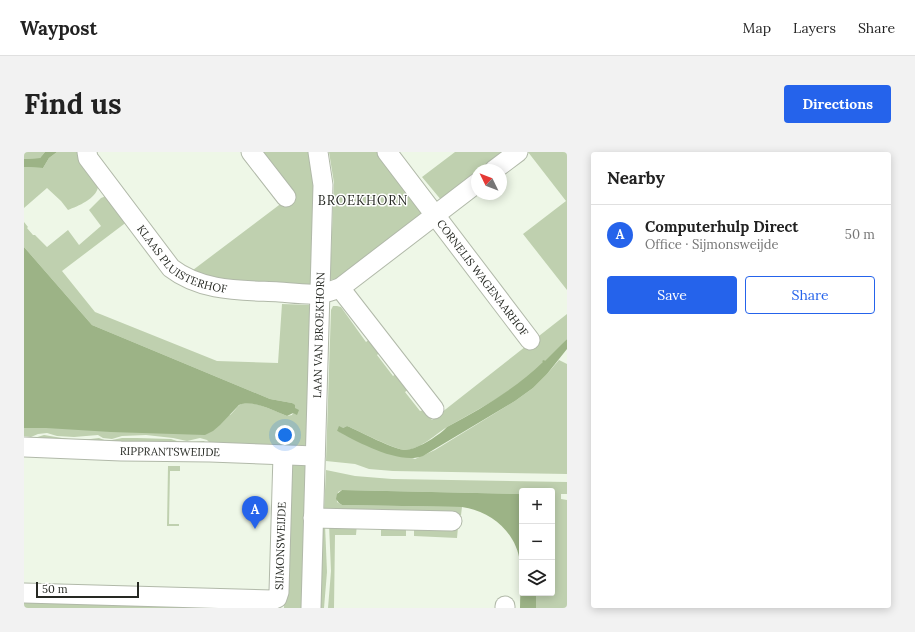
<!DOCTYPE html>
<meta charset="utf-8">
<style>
body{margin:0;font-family:Lora,serif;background:#f2f2f2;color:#222}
.controls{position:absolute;right:12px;bottom:12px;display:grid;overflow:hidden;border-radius:4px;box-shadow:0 2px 10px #0003}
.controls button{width:36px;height:36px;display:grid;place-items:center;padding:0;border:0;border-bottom:1px solid #e0e0e0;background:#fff;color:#222;font:20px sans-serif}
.compass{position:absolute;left:447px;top:12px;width:36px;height:36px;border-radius:50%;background:#fff;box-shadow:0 2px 10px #0003;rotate:313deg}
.scale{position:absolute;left:12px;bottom:10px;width:103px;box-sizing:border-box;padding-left:4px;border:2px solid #262923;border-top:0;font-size:11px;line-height:14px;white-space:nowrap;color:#262923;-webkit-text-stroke:3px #fff;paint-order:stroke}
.you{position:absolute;left:261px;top:283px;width:14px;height:14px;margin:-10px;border:3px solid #fff;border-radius:50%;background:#1a73e8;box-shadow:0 0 0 6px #1a73e833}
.badge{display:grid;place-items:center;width:26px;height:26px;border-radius:50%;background:#2563eb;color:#fff;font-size:13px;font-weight:700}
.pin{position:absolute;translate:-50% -33px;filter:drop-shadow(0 1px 2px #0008)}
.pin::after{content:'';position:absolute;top:21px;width:14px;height:12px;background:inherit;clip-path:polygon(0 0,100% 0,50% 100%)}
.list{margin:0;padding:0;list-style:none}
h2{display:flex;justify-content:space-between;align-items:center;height:52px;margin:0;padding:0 16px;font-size:17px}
h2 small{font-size:13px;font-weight:400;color:#767676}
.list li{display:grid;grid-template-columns:26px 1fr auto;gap:12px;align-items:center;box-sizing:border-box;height:60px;padding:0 16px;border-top:1px solid #e0e0e0}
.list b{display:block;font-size:15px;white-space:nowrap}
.list p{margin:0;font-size:13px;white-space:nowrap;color:#767676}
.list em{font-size:13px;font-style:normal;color:#767676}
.actions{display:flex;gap:8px;padding:12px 16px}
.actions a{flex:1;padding:9px 0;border:1px solid #2563eb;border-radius:4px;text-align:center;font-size:14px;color:#2563eb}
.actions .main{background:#2563eb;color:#fff}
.icon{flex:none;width:22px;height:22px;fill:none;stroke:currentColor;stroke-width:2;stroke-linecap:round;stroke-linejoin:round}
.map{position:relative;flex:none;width:543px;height:456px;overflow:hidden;border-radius:4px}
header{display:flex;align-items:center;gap:24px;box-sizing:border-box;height:56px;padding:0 20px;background:#fff;border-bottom:1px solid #e0e0e0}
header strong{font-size:19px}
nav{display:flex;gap:22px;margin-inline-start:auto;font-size:14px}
.intro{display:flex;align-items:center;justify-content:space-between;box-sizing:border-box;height:96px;padding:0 24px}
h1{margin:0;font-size:28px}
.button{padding:10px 18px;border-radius:4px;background:#2563eb;color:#fff;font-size:14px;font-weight:700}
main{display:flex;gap:24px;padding:0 24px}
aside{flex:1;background:#fff;border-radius:4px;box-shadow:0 2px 10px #0003}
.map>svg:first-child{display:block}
.green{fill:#bfd0af}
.water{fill:#9cb386}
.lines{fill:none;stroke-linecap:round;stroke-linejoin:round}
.minor-casing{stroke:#b1b9a9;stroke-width:21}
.minor{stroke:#fff;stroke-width:19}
.labels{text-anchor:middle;stroke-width:3;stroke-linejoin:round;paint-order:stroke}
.street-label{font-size:11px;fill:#262923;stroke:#fff}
.quarter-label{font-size:13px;letter-spacing:1px;fill:#262923;stroke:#fff}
</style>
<header>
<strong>Waypost</strong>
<nav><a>Map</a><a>Layers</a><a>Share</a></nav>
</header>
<div class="intro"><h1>Find us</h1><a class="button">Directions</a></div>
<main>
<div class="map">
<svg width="543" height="456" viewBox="0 0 543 456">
<rect width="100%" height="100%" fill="#eef7e7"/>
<g class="green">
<polygon points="0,0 21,0 16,6 0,7"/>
<path d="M 33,0 L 59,0 C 63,8 76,27 74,35 C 72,47 54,54 44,58 L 37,49 L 23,36 L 0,56 L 0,15 L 19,16 L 25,6 Z"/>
<polygon points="236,0 287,0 291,29 290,134 190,127 169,118 267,44"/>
<polygon points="305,0 353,0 401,63 320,126 306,128 310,31"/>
<polygon points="431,0 483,0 459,18 453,18 453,23 418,49 398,25"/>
<polygon points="504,0 543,0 543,138 499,82 542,49"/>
<path d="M 82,44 L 104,69 L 38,119 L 71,160 L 193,209 L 254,211 L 258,152 L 285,153 L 285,160 L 289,160 L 282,292 L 280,294 L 187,292 L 183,288 L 176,286 L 163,289 L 149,286 L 122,283 L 98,284 L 88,287 L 79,286 L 74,283 L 50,285 L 33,284 L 23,281 L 14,282 L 7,285 L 0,284 L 0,276 L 39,276 L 206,263 C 210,260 213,254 217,252 C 227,247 253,260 263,264 L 268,263 L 271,256 L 268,251 L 246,247 L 68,173 L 0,95 L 0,70 L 4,75 L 3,76 L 9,83 L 11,83 L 23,95 L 44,78 L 55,93 L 77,74 L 65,58 L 77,46 Z"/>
<path d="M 309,154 L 313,154 L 317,155 L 342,190 L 346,187 L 356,200 L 353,203 L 369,224 L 373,221 L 385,237 L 381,240 L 396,259 L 400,258 L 408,268 L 543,162 L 543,187 C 531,201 516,215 501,227 C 477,246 449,260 423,275 C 413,281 397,297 382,298 C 371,298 335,279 323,274 L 313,279 L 391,307 L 411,298 L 491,249 L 509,236 L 523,222 L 535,208 L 543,212 L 543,322 L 369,319 L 345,317 L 331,312 L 302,309 L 307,158 Z"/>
<polygon points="20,283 44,287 58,288 75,286 83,289 98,286 113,286 147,287 159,291 180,289 184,294 7,287"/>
<polygon points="269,308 280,309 285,316 281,456 260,456 264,319 268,313"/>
<polygon points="144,314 156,314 156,319 146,319 145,372 155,372 155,374 143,374"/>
<polygon points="302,318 331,324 368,327 543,330 543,342 537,342 537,347 543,348 543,456 512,456 512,441 528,441 528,339 498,339 498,342 318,338 314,340 313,350 318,353 438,355 437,363 306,360 300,358"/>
<polygon points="305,372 333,372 332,383 311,383 310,456 304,456 307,419"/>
<polygon points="301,373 303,420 300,456 293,456 296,378"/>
<rect x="357" y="373" width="25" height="11"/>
<polygon points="390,374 434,375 433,386 390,384"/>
<polygon points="0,447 183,452 183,456 0,456"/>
</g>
<g class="water">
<polygon points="21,0 33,0 25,6 19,16 0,15 0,7 16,6"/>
<path d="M 0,95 L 68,173 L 246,247 L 268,251 L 271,253 L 271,256 L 275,258 L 273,263 L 269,261 L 263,264 C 250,259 227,247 215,253 L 196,273 L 189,279 L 181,283 L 87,280 L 22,276 L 0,276 Z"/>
<path d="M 543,187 L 543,197 L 523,222 L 509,236 L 491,249 L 399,304 C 375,313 334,290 313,279 L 315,274 L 319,276 L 323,274 C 335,279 370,298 382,298 C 392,297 407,288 415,282 C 418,280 422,276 423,275 C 457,257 491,237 519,210 L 518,209 L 520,208 L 521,209 Z"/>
<path d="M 318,338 L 498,342 L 498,441 L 512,441 L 512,456 L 496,456 C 496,441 498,425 496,410 C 492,380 467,359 438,355 L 318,353 L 315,351 L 312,347 L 313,342 Z"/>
</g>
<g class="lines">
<defs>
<g id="minor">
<path id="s1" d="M 63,0 L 64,6 L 147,116 C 178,140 218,138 255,140 C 268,141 282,143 295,142 C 302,141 309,138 316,136 L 453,31"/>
<polyline points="227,0 262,45"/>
<path id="s2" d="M 363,0 L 506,188"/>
<polyline points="470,18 494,0"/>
<polyline points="316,136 410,257"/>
<path id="s3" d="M 0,295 L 97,299 L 186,300 L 291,304"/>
<polyline points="289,366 428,369"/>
<path id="s4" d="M 0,441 L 248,448 L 253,446 L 255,440 L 259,303"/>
<path id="s5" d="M 287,456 L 299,33 L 294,0"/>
<polyline points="481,456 481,454"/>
</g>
</defs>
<use href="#minor" class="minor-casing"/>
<use href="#minor" class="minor"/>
</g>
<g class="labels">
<g class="street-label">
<text dy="4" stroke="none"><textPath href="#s1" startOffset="148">KLAAS PLUISTERHOF</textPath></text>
<text dy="4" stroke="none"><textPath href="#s2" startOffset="158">CORNELIS WAGENAARHOF</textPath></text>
<text dy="4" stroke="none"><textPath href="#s5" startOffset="273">LAAN VAN BROEKHORN</textPath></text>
<text dy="4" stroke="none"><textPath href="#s3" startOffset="146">RIPPRANTSWEIJDE</textPath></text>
<text dy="4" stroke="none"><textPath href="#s4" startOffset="306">SIJMONSWEIJDE</textPath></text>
</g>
<g class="quarter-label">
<text x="339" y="53">BROEKHORN</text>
</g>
</g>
</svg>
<div class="controls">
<button>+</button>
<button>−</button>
<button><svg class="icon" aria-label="layers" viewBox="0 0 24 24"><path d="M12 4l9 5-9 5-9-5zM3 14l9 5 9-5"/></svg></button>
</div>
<svg class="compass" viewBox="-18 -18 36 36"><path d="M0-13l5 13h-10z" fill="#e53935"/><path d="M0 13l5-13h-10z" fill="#767676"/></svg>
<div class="scale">50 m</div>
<div class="you"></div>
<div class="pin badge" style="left:231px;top:377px">A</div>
</div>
<aside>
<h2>Nearby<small></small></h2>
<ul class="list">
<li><span class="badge">A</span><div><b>Computerhulp Direct</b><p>Office · Sijmonsweijde</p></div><em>50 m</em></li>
</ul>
<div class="actions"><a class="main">Save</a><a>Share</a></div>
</aside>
</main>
